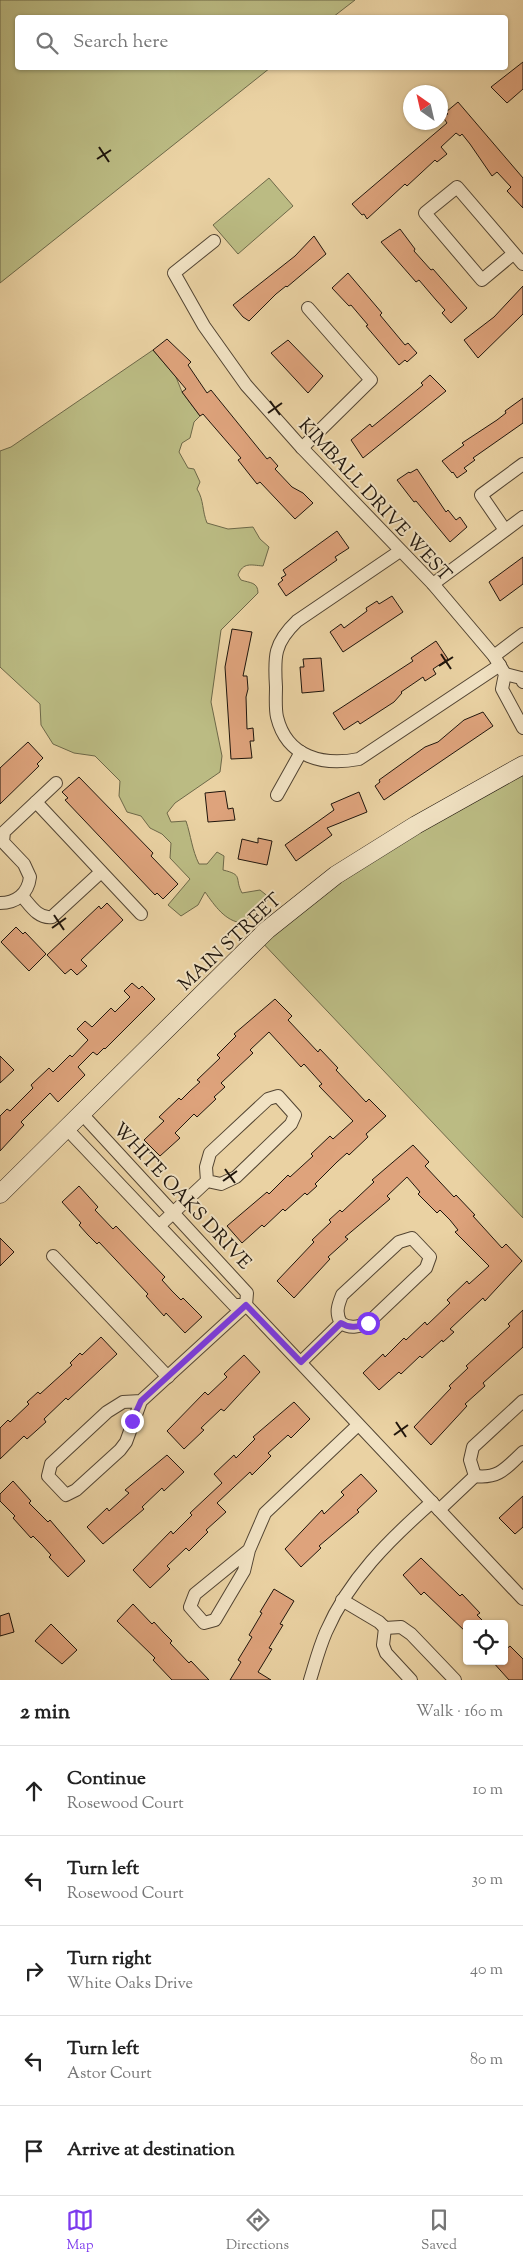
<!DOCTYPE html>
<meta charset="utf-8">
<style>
body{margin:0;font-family:"Sorts Mill Goudy",serif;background:#f6f6f6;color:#222}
.controls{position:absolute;right:15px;bottom:15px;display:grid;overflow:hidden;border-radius:5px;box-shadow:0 1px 4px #0004}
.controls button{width:45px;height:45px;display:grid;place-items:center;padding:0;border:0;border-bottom:1px solid #e0e0e0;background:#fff;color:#222;font:25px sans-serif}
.compass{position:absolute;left:403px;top:85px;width:45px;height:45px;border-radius:50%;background:#fff;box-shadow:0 1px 4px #0004;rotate:326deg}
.stop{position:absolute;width:15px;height:15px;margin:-11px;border:4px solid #7c3aed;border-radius:50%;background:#fff}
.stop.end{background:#7c3aed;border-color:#fff;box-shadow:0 1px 5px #0008}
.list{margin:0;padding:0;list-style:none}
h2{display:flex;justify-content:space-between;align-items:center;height:65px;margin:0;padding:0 20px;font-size:21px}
h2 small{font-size:16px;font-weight:400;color:#767676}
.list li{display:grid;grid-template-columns:32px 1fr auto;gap:15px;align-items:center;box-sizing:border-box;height:90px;padding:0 20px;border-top:1px solid #e0e0e0}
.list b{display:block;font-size:19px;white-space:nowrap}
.list p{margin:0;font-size:16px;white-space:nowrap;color:#767676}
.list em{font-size:16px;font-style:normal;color:#767676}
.icon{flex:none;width:28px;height:28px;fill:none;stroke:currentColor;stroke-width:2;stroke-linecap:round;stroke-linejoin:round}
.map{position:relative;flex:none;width:523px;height:1680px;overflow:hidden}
.search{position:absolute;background:#fff;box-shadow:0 1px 4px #0004;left:15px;right:15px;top:15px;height:55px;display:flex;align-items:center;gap:12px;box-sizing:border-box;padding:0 18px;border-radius:5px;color:#767676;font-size:19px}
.sheet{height:515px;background:#fff}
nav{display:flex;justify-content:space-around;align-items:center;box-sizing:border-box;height:70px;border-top:1px solid #e0e0e0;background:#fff;font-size:14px;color:#767676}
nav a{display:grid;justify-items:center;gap:2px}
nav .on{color:#7c3aed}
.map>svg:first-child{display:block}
.green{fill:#bbbb83;stroke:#6d6848}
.building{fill:#dea37c;stroke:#1f150c}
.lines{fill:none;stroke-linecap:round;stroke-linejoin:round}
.street-casing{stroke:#524432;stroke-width:14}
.secondary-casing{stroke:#1f150c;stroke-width:19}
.street{stroke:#f1e2c3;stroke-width:12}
.secondary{stroke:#f1e2c3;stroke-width:18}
.route{stroke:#7c3aed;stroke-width:6}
.ticks{fill:none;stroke:#1f150c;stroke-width:2}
.labels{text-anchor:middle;stroke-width:4;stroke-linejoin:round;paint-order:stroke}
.street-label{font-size:19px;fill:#1f150c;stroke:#f1e2c3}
</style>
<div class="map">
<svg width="523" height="1680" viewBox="0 0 523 1680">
<rect width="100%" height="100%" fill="#ead2a3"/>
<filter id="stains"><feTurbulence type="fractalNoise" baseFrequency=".004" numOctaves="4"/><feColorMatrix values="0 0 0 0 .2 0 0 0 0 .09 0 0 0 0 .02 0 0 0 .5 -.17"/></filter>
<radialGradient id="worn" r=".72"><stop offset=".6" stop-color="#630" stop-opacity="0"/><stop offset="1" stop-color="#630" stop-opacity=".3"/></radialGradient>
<g class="green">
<polygon points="0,0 355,0 333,17 18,18 18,68 270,68 0,283"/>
<polygon points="269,178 293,206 238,254 213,225"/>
<path d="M 153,350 L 176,377 L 182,392 L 200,416 L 194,422 L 190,438 L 182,443 L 179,452 L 188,468 L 194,469 L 200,482 L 197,489 C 204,500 202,511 207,523 L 228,529 L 253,527 L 260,539 L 269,547 L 263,566 C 251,565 243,562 238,575 L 241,580 C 250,583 258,582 258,593 L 221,630 L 211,702 L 222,756 L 220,772 L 175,803 L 167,813 L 171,822 L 186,821 C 191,836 192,850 199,864 L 207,864 L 217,852 L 224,856 L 223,870 C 244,875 234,878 242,893 L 260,890 L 270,898 L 242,923 C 225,921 215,906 205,892 L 198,905 L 181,916 L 168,905 L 190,879 L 170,858 L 171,843 L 162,834 L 150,828 L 141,816 L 127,812 L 119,796 L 120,781 L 95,756 L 74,753 L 53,744 L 41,725 L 40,704 L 0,667 L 0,451 L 11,447 Z"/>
<polygon points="523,765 523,1218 258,938 267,930"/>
</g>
<g class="building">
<polygon points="523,62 523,89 507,103 491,87"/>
<polygon points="458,102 523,178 523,208 507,191 511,187 497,172 492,176 470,144 462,134 460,136 456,133 441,147 447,154 437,162 435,160 407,186 405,184 367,219 364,214 362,215 352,204 447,123 443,117 448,114 446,112"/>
<polygon points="400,229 415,249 414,251 431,270 433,269 467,308 451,323 442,313 445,310 436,300 419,280 416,282 381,242"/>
<polygon points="314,236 326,254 287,287 286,286 276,294 249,321 243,317 233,305 295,256"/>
<polygon points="348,273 382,313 380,315 405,345 408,343 417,353 407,362 405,360 399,365 366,326 368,325 351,305 349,306 332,288"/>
<polygon points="523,286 523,314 478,358 464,340 494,317"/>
<polygon points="167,339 191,362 188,365 207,393 211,390 267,459 270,457 278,466 275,469 292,487 303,493 313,503 295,519 260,482 257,484 238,460 241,458 203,414 200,416 182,392 186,389 153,350"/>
<polygon points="288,340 323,376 308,393 271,353"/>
<polygon points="430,375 446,391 363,458 351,440 370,424 372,427 423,385 421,383"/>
<polygon points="523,398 523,423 473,458 475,460 464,468 467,471 457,478 453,472 452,473 442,461 464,445 462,443 497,420 506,413 505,411"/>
<polygon points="417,469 446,512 448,510 456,520 460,517 467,527 450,542 416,501 414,502 397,480 409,472 410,473"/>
<polygon points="337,531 349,548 335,557 337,560 286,596 278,584 283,580 281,578 286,575 283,570"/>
<polygon points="523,557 523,584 500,601 489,582"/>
<polygon points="392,596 403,612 343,652 330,632 341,624 344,628 367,611 366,608 377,601 379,604"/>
<polygon points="232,629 252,632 243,676 247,676 248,689 246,697 247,729 253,728 254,741 250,741 252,758 231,759 225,667"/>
<polygon points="436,641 448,659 433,669 436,674 425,681 423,677 401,692 402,693 394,702 360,724 358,721 344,730 333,713 413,661 411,658"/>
<polygon points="321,658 324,691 302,693 300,667 304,667 303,659"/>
<polygon points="483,712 493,726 384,800 375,786 380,782 379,780 425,747 438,742 464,720"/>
<polygon points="28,742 43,758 37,764 39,766 0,804 0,768"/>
<polygon points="79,777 153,853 151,856 178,884 163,899 157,893 155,895 65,800 68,798 62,792"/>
<polygon points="225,791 228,809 233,808 235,820 208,822 205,793"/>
<polygon points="359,792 367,812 327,828 332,835 296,861 285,845 334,810 331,804"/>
<polygon points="258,838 272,841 267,865 238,859 242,839 258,843"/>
<polygon points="107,903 123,920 81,960 87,966 77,975 71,969 65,974 47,955 99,906 101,909"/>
<polygon points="16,927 23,934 25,932 46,954 29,971 1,942"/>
<polygon points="132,983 139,989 142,986 155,999 105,1049 104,1048 97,1055 93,1052 78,1067 85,1075 58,1102 50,1093 21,1122 24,1125 0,1151 0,1116 7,1109 10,1111 33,1088 31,1085 49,1068 53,1072 70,1055 72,1057 88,1040 77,1029 85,1021 92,1027 111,1008 115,1012 130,997 124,991"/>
<polygon points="275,999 292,1016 288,1020 318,1052 320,1049 338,1068 336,1070 366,1102 369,1099 386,1116 366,1134 368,1137 349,1155 347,1153 337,1162 315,1184 317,1186 307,1195 305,1193 285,1211 283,1209 264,1227 262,1225 242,1243 227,1226 267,1192 269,1194 288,1175 290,1177 313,1156 311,1154 330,1136 333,1139 353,1121 319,1086 322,1084 304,1064 301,1067 269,1032 250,1050 253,1053 221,1083 225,1087 214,1097 216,1099 197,1117 194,1114 175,1133 180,1138 160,1156 144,1140 164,1121 159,1117 179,1098 181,1100 190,1091 200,1082 197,1080 220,1058 217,1055 236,1036 234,1034"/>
<polygon points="0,1056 14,1070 0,1083"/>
<polygon points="413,1145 429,1162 425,1166 454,1197 456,1195 475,1215 473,1216 502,1248 506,1244 522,1261 485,1301 483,1298 450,1329 454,1332 443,1342 442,1340 422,1358 420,1356 401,1374 399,1372 379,1390 363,1373 383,1354 385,1357 404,1338 406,1340 425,1322 427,1325 450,1303 447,1300 467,1281 469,1284 489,1266 455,1232 458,1230 450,1220 440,1210 437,1213 418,1194 420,1192 407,1177 387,1196 390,1199 345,1237 348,1239 328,1257 330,1259 294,1298 277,1281 314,1242 312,1240 331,1222 329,1220 340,1210 342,1212 374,1182 372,1180"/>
<polygon points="79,1186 98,1207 95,1210 113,1229 116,1226 165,1277 162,1280 172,1291 181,1300 183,1298 202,1317 185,1333 166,1313 164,1316 146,1296 148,1294 99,1242 97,1244 88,1235 79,1225 81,1223 62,1202"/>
<polygon points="0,1238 14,1252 0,1266"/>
<polygon points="523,1310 523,1347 483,1383 485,1386 465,1404 467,1406 431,1445 414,1427 451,1388 449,1386 468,1368 466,1366 510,1326 508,1324"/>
<polygon points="101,1337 117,1354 68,1400 66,1398 44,1419 46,1422 27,1439 24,1436 0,1459 0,1428 8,1420 10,1422 29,1404 27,1402 38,1392 40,1394 72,1365 70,1363 80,1353 82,1355"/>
<polygon points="244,1355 260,1372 224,1411 221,1409 201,1428 204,1430 184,1449 167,1431 205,1392 208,1395 227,1377 224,1374"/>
<polygon points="294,1402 310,1419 291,1438 288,1435 268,1453 271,1456 252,1475 250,1472 217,1503 226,1512 206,1530 208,1532 189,1551 186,1548 167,1566 170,1569 150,1588 133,1570 171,1531 173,1534 192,1515 190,1513 222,1483 214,1474 234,1455 236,1458 255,1439 253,1437"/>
<polygon points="167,1455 184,1472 164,1491 162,1488 142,1507 144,1509 103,1544 87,1527 107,1508 109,1511 129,1493 125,1490"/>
<polygon points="361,1474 377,1491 357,1510 359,1512 319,1546 321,1548 301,1567 285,1549 322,1510 324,1514 344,1495 341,1492"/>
<polygon points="13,1481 31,1501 29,1503 48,1522 50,1520 85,1561 68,1577 49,1557 51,1555 42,1545 33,1536 31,1538 13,1518 15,1516 0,1501 0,1494"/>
<polygon points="523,1496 523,1527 515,1534 499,1518"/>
<polygon points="421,1558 460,1596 462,1594 480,1613 477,1615 486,1624 467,1624 467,1633 424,1592 421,1595 403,1575"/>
<polygon points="274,1589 294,1601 280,1624 283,1625 269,1648 272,1649 258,1672 271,1680 230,1680 241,1662 238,1660 252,1637 249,1635 262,1613 260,1612"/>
<polygon points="133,1604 152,1624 154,1622 163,1632 172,1641 170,1643 189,1663 191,1661 209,1680 172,1680 153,1660 155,1658 117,1621"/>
<polygon points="9,1613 14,1632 0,1636 0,1616"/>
<polygon points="51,1624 77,1650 62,1664 35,1641"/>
<polygon points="510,1646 523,1659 523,1680 509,1680 492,1661 504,1661 504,1651"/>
</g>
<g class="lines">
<defs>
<g id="street">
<polyline points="214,241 174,273 204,326 246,385 302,448 433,584 494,656 505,674 502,689 523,728"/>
<polyline points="513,254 482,280 425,213 457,187 523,264"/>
<polyline points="302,448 371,380 308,308"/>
<polyline points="505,530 481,495 523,464"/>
<path d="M 400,551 L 297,621 C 274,643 274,656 276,687 C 276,696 275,708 277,717 C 287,758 324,766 359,759 L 500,665"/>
<polyline points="433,584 523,517"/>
<polyline points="494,656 523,634"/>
<polyline points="505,674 521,678 523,682"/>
<polyline points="277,795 301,752"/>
<polyline points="36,802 141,914"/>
<path d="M 22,896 C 30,905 38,919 52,917 L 101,872"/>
<path d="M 0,903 C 16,903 28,894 30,877 L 24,864 L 3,842 L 4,832 L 56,783"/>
<polyline points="67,1129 234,1305 246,1305 247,1293 82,1114"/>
<polyline points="159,1226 207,1181 206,1167 210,1153 268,1099 278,1096 295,1115 291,1124 236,1177 221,1184 207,1181"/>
<polyline points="53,1256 168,1377"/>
<path d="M 301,1362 L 341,1323 C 335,1313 338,1305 342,1295 L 399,1242 L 412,1238 L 430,1257 L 426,1268 L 368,1323 C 358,1327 350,1329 341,1323"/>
<polyline points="141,1401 123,1402 107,1412 51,1464 48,1476 66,1495 76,1490 120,1450 126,1442 141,1401 246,1305 523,1599"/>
<polyline points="475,1476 470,1460 473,1447 523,1401"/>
<path d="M 475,1476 C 499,1479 506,1468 523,1452"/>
<polyline points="439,1510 475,1476"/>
<polyline points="249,1550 195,1594 190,1607 204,1623 215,1620 244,1571 249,1550 265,1513 358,1425"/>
<polyline points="342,1600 379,1622 385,1628 401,1627 411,1634 455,1680"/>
<polyline points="385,1628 383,1645 386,1653 411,1680"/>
<path d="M 310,1680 C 315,1664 319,1648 326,1632 C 349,1579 389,1540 432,1502"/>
</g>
<polyline id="secondary" points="0,1194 267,930 336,875 416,825 523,765"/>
</defs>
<use href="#street" class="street-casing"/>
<use href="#secondary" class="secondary-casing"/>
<use href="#street" class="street"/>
<use href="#secondary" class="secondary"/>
</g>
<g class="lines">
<path class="route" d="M 132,1421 L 141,1401 L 246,1305 L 301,1362 L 341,1323 C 350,1329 358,1327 368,1323"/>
</g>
<path class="ticks" d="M 99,147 L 109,162M 97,159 L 111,150M 270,401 L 280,415M 268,413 L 282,403M 441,654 L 451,669M 439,666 L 453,657M 54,915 L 64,930M 52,928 L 66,918M 225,1169 L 235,1183M 223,1181 L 237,1171M 396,1422 L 406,1437M 394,1435 L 408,1425"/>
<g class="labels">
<g class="street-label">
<text transform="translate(376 499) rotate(47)" y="7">KIMBALL DRIVE WEST</text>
<text transform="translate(229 941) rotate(-43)" y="7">MAIN STREET</text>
<text transform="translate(183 1195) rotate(47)" y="7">WHITE OAKS DRIVE</text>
</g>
</g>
<rect width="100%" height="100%" filter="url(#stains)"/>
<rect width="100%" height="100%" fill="url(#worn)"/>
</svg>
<div class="controls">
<button><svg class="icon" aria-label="locate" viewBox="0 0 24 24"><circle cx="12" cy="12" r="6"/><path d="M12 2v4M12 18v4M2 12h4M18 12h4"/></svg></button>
</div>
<svg class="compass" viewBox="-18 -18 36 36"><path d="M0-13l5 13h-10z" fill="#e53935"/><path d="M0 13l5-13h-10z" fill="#767676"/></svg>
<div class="stop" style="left:368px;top:1323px"></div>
<div class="stop end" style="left:132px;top:1421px"></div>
<div class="search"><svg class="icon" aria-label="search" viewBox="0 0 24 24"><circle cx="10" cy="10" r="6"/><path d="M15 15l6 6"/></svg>Search here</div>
</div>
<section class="sheet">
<h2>2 min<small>Walk · 160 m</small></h2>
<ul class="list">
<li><svg class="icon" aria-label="ahead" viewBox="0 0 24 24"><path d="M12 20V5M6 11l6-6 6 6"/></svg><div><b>Continue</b><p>Rosewood Court</p></div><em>10 m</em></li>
<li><svg class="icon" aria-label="left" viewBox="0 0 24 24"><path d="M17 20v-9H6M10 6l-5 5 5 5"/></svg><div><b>Turn left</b><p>Rosewood Court</p></div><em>30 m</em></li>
<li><svg class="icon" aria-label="right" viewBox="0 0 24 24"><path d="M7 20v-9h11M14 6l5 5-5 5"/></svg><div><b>Turn right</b><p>White Oaks Drive</p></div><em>40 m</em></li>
<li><svg class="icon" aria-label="left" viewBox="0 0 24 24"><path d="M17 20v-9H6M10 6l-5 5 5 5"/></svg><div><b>Turn left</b><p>Astor Court</p></div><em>80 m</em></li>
<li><svg class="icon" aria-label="arrive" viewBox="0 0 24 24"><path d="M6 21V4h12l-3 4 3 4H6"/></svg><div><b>Arrive at destination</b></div></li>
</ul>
</section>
<nav>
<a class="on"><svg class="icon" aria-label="map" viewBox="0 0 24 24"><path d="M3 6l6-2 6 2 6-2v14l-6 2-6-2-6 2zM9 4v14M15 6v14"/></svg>Map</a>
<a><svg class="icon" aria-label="directions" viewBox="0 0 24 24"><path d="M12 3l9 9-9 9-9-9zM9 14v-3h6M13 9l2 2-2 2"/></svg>Directions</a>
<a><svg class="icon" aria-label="saved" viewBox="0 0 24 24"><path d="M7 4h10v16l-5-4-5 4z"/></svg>Saved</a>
</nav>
